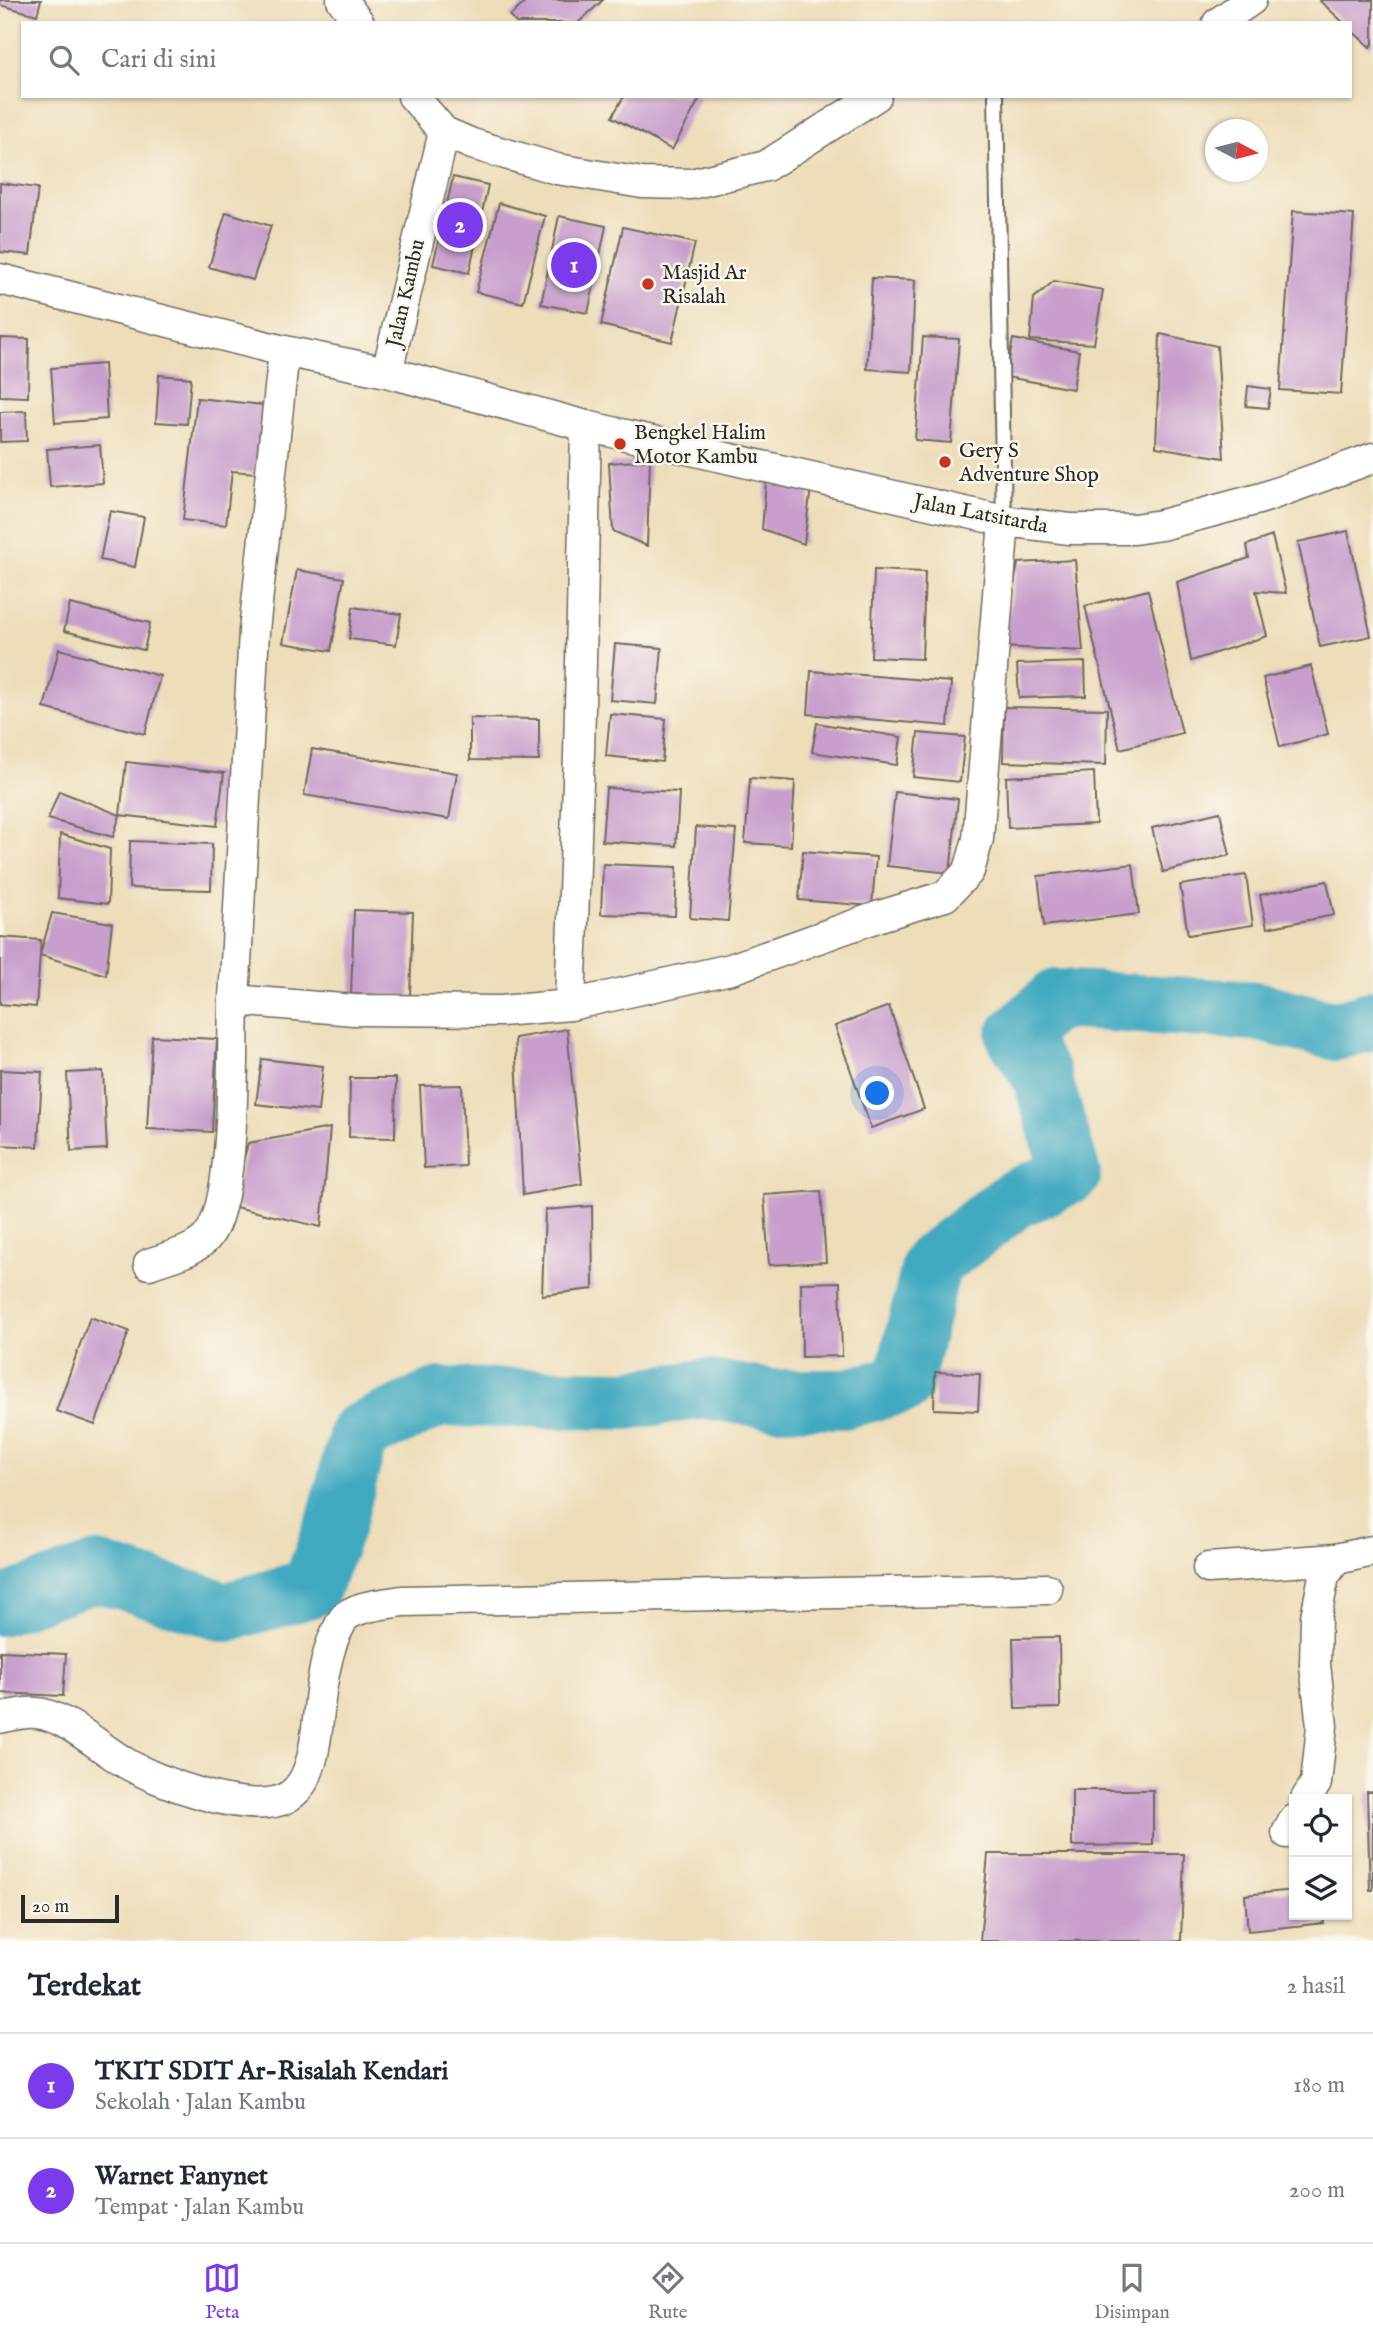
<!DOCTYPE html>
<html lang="id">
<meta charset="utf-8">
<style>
body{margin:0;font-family:"IM FELL English",serif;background:#f2f2f3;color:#1f2937}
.controls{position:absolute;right:21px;bottom:21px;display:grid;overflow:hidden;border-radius:0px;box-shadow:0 2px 5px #0004}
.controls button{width:63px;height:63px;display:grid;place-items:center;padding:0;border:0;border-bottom:2px solid #e0e1e3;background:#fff;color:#1f2937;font:35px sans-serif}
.compass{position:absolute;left:1205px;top:119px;width:63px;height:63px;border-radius:50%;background:#fff;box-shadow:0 2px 5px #0004;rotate:97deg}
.scale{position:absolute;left:21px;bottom:18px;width:98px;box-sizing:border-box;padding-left:7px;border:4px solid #2b2b2b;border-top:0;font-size:19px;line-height:24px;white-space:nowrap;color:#2b2b2b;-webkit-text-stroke:5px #fbf7ec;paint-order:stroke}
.you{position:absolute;left:878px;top:1094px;width:24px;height:24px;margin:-18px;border:5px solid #fff;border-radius:50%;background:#1a73e8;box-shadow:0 0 0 10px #1a73e833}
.badge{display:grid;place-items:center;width:46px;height:46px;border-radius:50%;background:#7c3aed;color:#fff;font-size:23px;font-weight:700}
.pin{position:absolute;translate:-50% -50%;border:4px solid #fff;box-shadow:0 2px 7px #0006}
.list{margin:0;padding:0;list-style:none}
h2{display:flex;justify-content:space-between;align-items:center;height:91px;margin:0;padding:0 28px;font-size:30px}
h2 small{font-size:23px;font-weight:400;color:#747a83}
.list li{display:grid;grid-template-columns:46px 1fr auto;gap:21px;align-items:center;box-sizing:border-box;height:105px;padding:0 28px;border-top:2px solid #e0e1e3}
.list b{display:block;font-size:26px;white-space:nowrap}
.list p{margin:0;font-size:23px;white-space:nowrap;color:#747a83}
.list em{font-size:23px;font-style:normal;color:#747a83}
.icon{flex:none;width:38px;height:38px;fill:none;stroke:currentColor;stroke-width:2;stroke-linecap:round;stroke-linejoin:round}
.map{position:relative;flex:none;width:1373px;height:1941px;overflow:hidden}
.search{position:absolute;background:#fff;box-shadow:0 2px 5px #0004;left:21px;right:21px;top:21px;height:77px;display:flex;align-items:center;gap:18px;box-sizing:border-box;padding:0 24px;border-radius:0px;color:#747a83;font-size:26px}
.sheet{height:301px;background:#fff}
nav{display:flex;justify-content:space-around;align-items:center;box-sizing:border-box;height:98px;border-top:2px solid #e0e1e3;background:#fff;font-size:19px;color:#747a83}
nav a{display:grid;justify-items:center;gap:4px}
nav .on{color:#7c3aed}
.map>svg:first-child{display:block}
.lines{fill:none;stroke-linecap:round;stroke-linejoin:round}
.river{stroke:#40a9c0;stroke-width:60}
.building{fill:#c79ecc}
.lane-casing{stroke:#6f695d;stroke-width:18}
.street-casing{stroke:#6f695d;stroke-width:33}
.lane{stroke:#fff;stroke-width:14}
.street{stroke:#fff;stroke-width:30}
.poi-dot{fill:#c8321e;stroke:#fbf7ec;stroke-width:2.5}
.labels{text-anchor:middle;stroke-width:5;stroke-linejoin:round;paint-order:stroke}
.poi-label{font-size:21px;fill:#2b2b2b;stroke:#fbf7ec;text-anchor:start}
.street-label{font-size:21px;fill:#2b2b2b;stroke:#fbf7ec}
</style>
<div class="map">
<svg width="1373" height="1941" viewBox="0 0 1373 1941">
<rect width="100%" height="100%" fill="#fbf7ec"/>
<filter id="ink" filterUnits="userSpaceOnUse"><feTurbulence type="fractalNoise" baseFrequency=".0143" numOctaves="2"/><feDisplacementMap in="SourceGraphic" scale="14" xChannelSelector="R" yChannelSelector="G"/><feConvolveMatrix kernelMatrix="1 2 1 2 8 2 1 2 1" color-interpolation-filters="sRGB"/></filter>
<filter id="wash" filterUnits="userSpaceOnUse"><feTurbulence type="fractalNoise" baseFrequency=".00686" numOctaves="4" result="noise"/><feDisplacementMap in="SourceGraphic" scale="28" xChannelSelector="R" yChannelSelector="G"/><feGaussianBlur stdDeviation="1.57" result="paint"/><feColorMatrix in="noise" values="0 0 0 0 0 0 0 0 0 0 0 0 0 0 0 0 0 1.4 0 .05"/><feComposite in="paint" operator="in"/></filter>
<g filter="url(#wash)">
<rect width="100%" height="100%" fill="#edddb9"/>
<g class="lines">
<polyline class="river" points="0,1606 97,1572 227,1612 311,1588 336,1523 359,1433 440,1397 627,1400 704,1389 772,1399 844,1399 903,1384 932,1263 1015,1199 1071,1174 1042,1077 1016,1036 1056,999 1256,1011 1336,1031 1373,1020"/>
</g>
<g id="blocks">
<g class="building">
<polygon points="0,0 41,0 37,15 0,5"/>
<polygon points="528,0 603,0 578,23 516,23 510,16"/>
<polygon points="1321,0 1373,0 1373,44 1370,47 1350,29 1350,23 1344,23 1320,1"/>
<polygon points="624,96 701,96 672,150 612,117"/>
<polygon points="453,177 488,185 469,273 433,265"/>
<polygon points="0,183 38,188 30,255 0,252"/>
<polygon points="499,203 545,216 523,303 476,292"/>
<polygon points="1293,211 1354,215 1341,394 1280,390"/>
<polygon points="226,212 271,226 253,280 209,267"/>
<polygon points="559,216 606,226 588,313 541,304"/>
<polygon points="623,227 695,243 672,342 601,325"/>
<polygon points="872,278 915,280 911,372 867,369"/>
<polygon points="1054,281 1103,290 1094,344 1030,340 1034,298"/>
<polygon points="1160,334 1217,346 1224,458 1156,447"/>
<polygon points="923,337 959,339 951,443 915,440"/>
<polygon points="0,338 29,339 28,397 0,396"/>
<polygon points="1013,339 1079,351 1073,389 1006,377"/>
<polygon points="104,364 107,419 55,423 51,368"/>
<polygon points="159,375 191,378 187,424 156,422"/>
<polygon points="1248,386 1271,389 1268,408 1246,406"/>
<polygon points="197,398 263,405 255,473 232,471 226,525 183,520"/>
<polygon points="26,411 27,441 0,442 0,412"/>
<polygon points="100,445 103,483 50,487 47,449"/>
<polygon points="650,460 647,546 613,531 609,463"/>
<polygon points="766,482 811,487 804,544 762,529"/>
<polygon points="110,511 144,517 135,567 100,560"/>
<polygon points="1348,531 1371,636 1320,647 1298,542"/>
<polygon points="1272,536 1286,593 1256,591 1267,636 1191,661 1177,582 1249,558 1247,545"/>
<polygon points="1075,560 1083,651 1002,647 1018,563"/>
<polygon points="297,570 344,578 331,651 283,643"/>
<polygon points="874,570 925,572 922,659 871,657"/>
<polygon points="1148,590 1182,733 1120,749 1085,606"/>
<polygon points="70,604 150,623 144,650 64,631"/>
<polygon points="353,607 401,614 396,645 349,639"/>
<polygon points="615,644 662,648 657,704 610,700"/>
<polygon points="59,649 160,676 145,734 44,708"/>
<polygon points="1085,662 1086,696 1019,698 1017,664"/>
<polygon points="1311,666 1328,734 1280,747 1263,678"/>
<polygon points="811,671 951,682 948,726 808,714"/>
<polygon points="1004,707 1107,709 1106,765 1003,762"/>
<polygon points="610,714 666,719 662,762 606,756"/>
<polygon points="470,718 539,719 539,761 470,760"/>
<polygon points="817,723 901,737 897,765 812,752"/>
<polygon points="918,733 965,737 960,782 913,777"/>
<polygon points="312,749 457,773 449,819 304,795"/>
<polygon points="126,762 224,773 217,826 120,815"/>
<polygon points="1094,772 1096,824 1008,828 1006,777"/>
<polygon points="750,778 795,781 791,846 745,843"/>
<polygon points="606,788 679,792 676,846 602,841"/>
<polygon points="59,791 120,815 113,837 48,819"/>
<polygon points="895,792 958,799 950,873 887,866"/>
<polygon points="1220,812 1230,855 1163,872 1152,828"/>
<polygon points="696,827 736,830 728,921 690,918"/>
<polygon points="60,834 110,849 108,904 58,898"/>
<polygon points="130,841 212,844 211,890 129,888"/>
<polygon points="803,851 876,857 872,906 799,900"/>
<polygon points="603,864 677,867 675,916 601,914"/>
<polygon points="1133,864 1139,914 1044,926 1038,876"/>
<polygon points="1246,875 1253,925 1188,935 1180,885"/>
<polygon points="1327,881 1334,915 1267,928 1260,895"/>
<polygon points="354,910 413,912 410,996 351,994"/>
<polygon points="52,913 112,923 106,975 40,955 36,1007 0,1004 0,937 41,940 40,955"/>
<polygon points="889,1006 924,1109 871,1128 835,1026"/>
<polygon points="567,1029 582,1184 523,1195 515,1038"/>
<polygon points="152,1036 217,1039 212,1132 147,1129"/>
<polygon points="262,1059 323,1066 318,1111 256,1104"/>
<polygon points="0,1070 42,1072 38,1147 0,1145"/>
<polygon points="103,1071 107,1149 71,1151 67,1073"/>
<polygon points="350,1078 396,1078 395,1138 349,1137"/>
<polygon points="462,1085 465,1166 424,1168 420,1086"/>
<polygon points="330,1128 321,1227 231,1206 248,1143"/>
<polygon points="821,1191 826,1262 769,1265 764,1195"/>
<polygon points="592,1206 593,1289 542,1295 545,1210"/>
<polygon points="840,1282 842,1356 802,1357 801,1283"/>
<polygon points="90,1317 129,1331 95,1425 56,1411"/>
<polygon points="935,1372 980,1374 978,1411 934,1409"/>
<polygon points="1059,1637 1060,1708 1015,1709 1013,1638"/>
<polygon points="0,1651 66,1654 63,1696 0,1693"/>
<polygon points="1072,1790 1153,1790 1153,1845 1072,1846"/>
<polygon points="1367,1792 1373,1792 1373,1890 1370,1890"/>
<polygon points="988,1854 1184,1854 1181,1941 980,1941"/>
<polygon points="1294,1890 1294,1915 1323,1915 1324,1923 1248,1931 1245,1895"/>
</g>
</g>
</g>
<g filter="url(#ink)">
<use href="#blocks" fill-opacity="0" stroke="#6f695d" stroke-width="2"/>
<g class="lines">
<defs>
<polyline id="lane" points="996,96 1004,521"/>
<g id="street">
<polyline points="342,0 359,23"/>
<polyline points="1218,23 1251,0"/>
<polyline points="413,96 444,132 472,144 557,169 642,183 691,184 766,166 876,96"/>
<polyline points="0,279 284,351 387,372 586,426 1004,521 1070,529 1134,529 1161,525 1262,498 1373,458"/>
<polyline points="387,372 444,132"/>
<polyline points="234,1000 254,631 284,351"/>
<polyline points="570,1005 579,754 586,426"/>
<path d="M 149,1264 C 167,1257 194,1252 207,1237 C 237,1201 232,1051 234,1000 L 354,1010 L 501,1011 L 570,1005 L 731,969 L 880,916 L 945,896 L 969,871 L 978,839 L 1004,521"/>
<polyline points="1208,1568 1336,1559"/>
<path d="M 0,1718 C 12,1715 25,1712 37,1713 C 63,1715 101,1748 124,1762 C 157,1782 250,1817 286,1798 C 320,1780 316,1717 322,1685 C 325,1667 329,1645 338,1629 C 340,1625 343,1618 346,1616 C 360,1605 386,1604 402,1601 L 1047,1589"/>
<polyline points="1306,1799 1316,1783 1322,1726 1315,1665 1316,1617 1324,1576 1336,1559 1373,1551"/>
<polyline points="1287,1833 1294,1820"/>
</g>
</defs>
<use href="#lane" class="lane-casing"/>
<use href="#street" class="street-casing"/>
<use href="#lane" class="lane"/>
<use href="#street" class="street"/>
</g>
</g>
<g class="poi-dot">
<circle cx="648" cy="284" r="7"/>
<circle cx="620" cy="444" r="7"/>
<circle cx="945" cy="462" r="7"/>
</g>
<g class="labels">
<g class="poi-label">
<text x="662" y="279">Masjid Ar<tspan x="662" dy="24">Risalah</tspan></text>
<text x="634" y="439">Bengkel Halim<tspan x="634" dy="24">Motor Kambu</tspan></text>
<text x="959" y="457">Gery S<tspan x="959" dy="24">Adventure Shop</tspan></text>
</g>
<g class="street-label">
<text transform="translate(405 293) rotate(-77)" y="7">Jalan Kambu</text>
<text transform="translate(981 513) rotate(11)" y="7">Jalan Latsitarda</text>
</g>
</g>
</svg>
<div class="controls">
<button><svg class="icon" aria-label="locate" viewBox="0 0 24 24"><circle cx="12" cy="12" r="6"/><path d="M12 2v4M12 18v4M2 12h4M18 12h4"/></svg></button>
<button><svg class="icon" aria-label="layers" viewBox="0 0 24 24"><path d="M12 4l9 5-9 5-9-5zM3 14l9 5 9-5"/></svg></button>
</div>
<svg class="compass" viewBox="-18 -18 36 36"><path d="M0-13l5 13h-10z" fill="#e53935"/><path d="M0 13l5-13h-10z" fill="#747a83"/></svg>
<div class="scale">20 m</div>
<div class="you"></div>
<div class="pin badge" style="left:574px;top:265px">1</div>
<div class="pin badge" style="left:460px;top:225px">2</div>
<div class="search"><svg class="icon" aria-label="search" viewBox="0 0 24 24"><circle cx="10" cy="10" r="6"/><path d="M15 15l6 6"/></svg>Cari di sini</div>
</div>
<section class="sheet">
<h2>Terdekat<small>2 hasil</small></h2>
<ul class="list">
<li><span class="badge">1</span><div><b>TKIT SDIT Ar-Risalah Kendari</b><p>Sekolah · Jalan Kambu</p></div><em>180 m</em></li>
<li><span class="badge">2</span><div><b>Warnet Fanynet</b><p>Tempat · Jalan Kambu</p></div><em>200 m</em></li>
</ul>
</section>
<nav>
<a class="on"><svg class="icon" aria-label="map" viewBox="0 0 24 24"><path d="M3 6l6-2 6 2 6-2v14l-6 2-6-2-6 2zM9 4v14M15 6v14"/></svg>Peta</a>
<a><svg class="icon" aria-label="directions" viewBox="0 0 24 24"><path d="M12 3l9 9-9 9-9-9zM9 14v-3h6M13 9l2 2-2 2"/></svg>Rute</a>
<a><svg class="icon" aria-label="saved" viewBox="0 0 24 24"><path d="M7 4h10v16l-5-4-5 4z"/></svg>Disimpan</a>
</nav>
